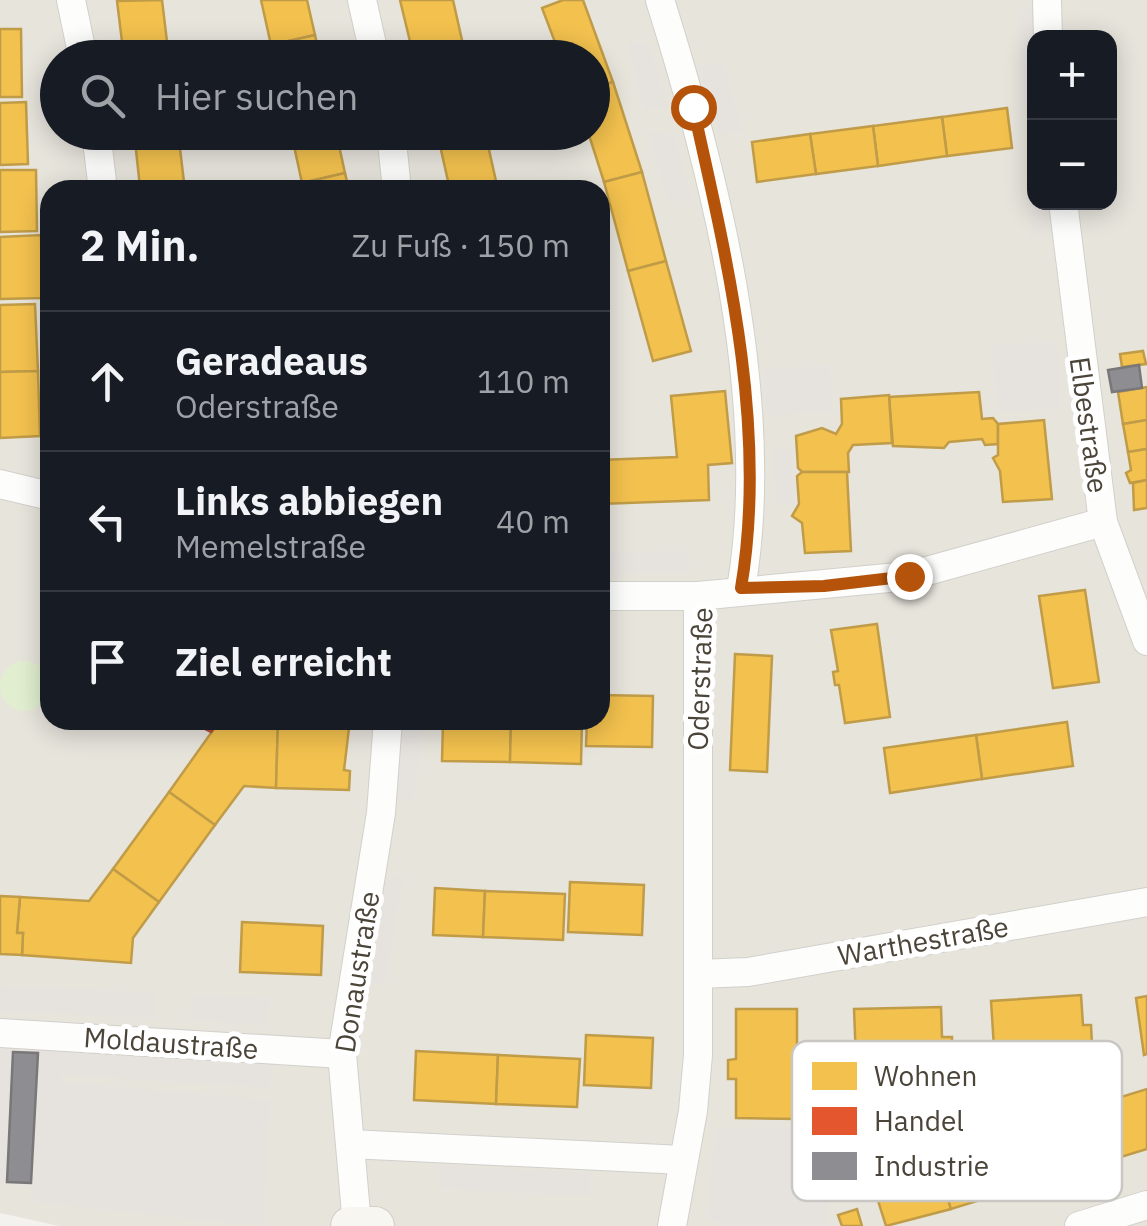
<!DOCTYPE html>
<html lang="de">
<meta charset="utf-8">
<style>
body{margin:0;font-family:"IBM Plex Sans",sans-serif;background:#242831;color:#f1f3f6}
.controls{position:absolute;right:30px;top:30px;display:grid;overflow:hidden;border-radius:20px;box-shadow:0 5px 25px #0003}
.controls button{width:90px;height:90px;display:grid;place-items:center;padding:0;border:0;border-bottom:2px solid #363941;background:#171b24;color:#f1f3f6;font:50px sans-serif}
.stop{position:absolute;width:30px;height:30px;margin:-22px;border:8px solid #b45309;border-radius:50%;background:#fff}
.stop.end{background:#b45309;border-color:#fff;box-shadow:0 2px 10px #0008}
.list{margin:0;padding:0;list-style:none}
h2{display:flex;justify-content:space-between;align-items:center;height:130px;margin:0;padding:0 40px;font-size:42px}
h2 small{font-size:32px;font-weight:400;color:#9ea1a6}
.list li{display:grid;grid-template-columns:65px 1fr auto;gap:30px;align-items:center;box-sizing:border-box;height:140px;padding:0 40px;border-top:2px solid #363941}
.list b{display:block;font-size:38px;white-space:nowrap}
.list p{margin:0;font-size:32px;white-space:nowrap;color:#9ea1a6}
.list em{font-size:32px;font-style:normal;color:#9ea1a6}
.icon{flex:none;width:55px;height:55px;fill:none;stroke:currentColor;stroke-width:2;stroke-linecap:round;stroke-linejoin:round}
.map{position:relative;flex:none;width:1147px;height:1226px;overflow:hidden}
.search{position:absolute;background:#171b24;box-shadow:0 5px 25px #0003;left:40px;top:40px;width:570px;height:110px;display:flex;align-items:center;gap:25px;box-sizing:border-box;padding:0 35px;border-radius:55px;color:#9ea1a6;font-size:38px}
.panel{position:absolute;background:#171b24;box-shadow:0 5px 25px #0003;left:40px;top:180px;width:570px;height:550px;border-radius:30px}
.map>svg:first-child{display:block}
.residential{fill:#e7e4dc;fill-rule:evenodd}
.industrial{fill:#e6e2de}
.green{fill:#e1eecf}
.parking{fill:#e6e3df}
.homes{fill:#f2c14e;stroke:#c09c48;stroke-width:2.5}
.shops{fill:#e4572e;stroke:#b65131;stroke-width:2.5}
.industry{fill:#8d8d92;stroke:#797777;stroke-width:2.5}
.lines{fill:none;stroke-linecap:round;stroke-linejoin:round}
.minor-casing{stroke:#d2d0cb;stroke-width:30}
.secondary-casing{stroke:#d3cfc5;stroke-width:40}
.minor{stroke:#fdfdfc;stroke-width:28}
.secondary{stroke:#f7f6f1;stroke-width:38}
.route{stroke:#b45309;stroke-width:12}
.labels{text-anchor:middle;stroke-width:10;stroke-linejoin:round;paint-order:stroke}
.street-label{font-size:28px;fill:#4b4439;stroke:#fff}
.key{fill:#fff;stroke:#c9c7c4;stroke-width:2.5}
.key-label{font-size:28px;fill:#4b4439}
</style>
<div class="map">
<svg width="1147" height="1226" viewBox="0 0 1147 1226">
<rect width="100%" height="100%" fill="#f4f2ee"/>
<path class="residential" d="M 0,0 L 1147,0 L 1147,1226 L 59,1226 L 0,1213 ZM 1034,38 L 1110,38 L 1110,202 L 1034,202 ZM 58,58 L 592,58 L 592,132 L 58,132 ZM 50,190 L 600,190 L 600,720 L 50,720 Z"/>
<polygon class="industrial" points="0,1048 40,1050 34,1186 0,1184"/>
<circle class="green" cx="25" cy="686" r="25"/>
<g class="parking">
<polygon points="1036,4 1034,95 1023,105 1017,11"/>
<polygon points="628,43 650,44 667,109 643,110"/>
<polygon points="724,64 742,132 720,135 699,65"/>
<polygon points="57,74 57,122 41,123 36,75"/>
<polygon points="649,133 674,135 693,203 666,199"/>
<polygon points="1034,171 1034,202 1047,203 1048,228 1031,240 1028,176"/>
<polygon points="1057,342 1061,408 996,412 992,345"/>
<polygon points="830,366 833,412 767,415 764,369"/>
<polygon points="791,449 794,504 776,505 772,450"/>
<polygon points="689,551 690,572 600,575 600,553"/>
<polygon points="400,720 423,720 414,800 394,800"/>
<polygon points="403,876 386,981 366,987 382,882"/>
<polygon points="0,986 157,993 156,1018 0,1011"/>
<polygon points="192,995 270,999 268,1025 190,1020"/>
<polygon points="40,1050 272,1066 270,1088 62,1074 60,1082 271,1100 263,1226 33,1202"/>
<polygon points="828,1127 828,1226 727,1226 706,1218 716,1128"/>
<polygon points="440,1166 590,1173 590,1196 439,1189"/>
</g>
<g class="homes">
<polygon points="162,0 169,58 124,58 117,1"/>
<polygon points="261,0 307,0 315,35 271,45"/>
<polygon points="400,0 453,0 466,58 414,58"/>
<polygon points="563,0 583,0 613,82 592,88 592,58 561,58 542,8"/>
<polygon points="0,29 21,29 22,97 0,97"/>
<polygon points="315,35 320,58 274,58 271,45"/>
<polygon points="613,82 642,172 604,182 588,132 592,132 592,88"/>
<polygon points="26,102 28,164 0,165 0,103"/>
<polygon points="1007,108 1012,148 947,156 942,117"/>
<polygon points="942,117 947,156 878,166 873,126"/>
<polygon points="873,126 878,166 816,174 810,134"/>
<polygon points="134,132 178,132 184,182 140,187"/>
<polygon points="291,132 336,132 345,173 302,183"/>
<polygon points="437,132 485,132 498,190 450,190"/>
<polygon points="810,134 816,174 757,182 752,142"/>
<polygon points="0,170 36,170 37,231 0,232"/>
<polygon points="642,172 666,261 628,271 604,182"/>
<polygon points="345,173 349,190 303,190 302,183"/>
<polygon points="184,182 185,190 141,190 140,187"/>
<polygon points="41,235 43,298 0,299 0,237"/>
<polygon points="666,261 691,351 653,361 628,271"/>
<polygon points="35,304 38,371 0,372 0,305"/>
<polygon points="1143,351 1146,364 1122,367 1120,354"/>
<polygon points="38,371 40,436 0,438 0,372"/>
<polygon points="1147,387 1147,420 1123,424 1118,392"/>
<polygon points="725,391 732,463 708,465 709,500 600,504 600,460 677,457 671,396"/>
<polygon points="979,392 982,419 993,418 998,424 998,444 985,445 982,439 949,442 944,448 893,446 889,397"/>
<polygon points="889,395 892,443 853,445 848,453 849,472 802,472 798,468 796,436 822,428 836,434 842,424 841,399"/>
<polygon points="1044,420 1052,499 1003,502 1000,471 993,458 998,455 998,424"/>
<polygon points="1147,420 1147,449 1128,452 1123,424"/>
<polygon points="1147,449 1147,480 1130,483 1126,473 1131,470 1128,452"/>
<polygon points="802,472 847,472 851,551 805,553 802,523 792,516 799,504 797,476"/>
<polygon points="1147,480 1147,508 1134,510 1133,483"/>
<polygon points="1085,590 1099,682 1053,688 1039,596"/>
<polygon points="877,624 890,717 845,723 839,685 835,685 833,672 838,671 831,630"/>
<polygon points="735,654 772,656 767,772 730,770"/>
<polygon points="600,695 653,696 652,747 586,746 587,720 600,720"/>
<polygon points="215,720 278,720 276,788 244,786 215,825 169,792 216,726"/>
<polygon points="278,720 350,720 344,770 350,771 349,790 276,788"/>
<polygon points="443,720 511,720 510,762 442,761"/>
<polygon points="511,720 582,720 581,764 510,762"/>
<polygon points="1067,722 1073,766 982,779 976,735"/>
<polygon points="976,735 982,779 890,793 884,748"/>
<polygon points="169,792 215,825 159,902 113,869"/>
<polygon points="113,869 159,902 133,938 131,963 22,955 23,933 17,933 20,897 89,901"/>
<polygon points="570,882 644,885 642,935 568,932"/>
<polygon points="435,888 485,891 483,937 433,935"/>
<polygon points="485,891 565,894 563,940 483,937"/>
<polygon points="0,896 20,897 17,933 23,933 22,955 0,954"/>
<polygon points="242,922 323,926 321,975 240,972"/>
<polygon points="1081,995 1083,1025 1091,1025 1093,1064 1010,1064 1009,1047 994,1048 991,1001"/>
<polygon points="1147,996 1147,1054 1144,1055 1136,998"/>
<polygon points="941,1007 942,1037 952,1037 952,1074 872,1076 872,1059 856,1060 854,1009"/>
<polygon points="736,1009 797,1009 797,1119 736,1118 736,1079 728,1079 728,1060 736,1059"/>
<polygon points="586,1035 653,1038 651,1088 584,1085"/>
<polygon points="416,1051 498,1055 496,1104 414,1100"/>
<polygon points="498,1055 580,1059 577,1107 496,1104"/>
<polygon points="1147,1089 1147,1149 987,1198 971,1143"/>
<polygon points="919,1105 951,1209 886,1226 854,1124"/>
<polygon points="974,1153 987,1198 951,1209 937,1164"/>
<polygon points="857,1209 862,1226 842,1226 838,1215"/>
</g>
<polygon class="shops" points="135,720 215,720 216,726 211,732 191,722"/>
<g class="industry">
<polygon points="1139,365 1142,388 1112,392 1108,370"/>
<polygon points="600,378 604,378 607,433 600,434"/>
<polygon points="13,1052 38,1053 31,1183 7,1182"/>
</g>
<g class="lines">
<defs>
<g id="minor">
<polyline points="71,0 83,58"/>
<polyline points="362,0 375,58"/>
<path d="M 660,0 C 716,178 773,403 741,589"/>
<polyline points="1047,0 1048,38"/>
<polyline points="96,132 103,190"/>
<polyline points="391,132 397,190"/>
<polyline points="1063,202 1103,522 1147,641"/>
<polyline points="0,484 50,496"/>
<polyline points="600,596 698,596"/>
<polyline points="698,974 748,972 1147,902"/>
<polyline points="0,1033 342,1054"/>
<polyline points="350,1144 683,1160"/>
<polyline points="357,1225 342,1054 381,813 388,720"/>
<polyline points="672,1226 693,1111 698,1055 698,596 909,576 1103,522"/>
<polyline points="1079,1226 1147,1205"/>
</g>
<polyline id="secondary" points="350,1226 375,1226"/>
</defs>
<use href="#minor" class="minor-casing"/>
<use href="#secondary" class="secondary-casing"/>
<use href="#minor" class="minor"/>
<use href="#secondary" class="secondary"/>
</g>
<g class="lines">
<path class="route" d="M 693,107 C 728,263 768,429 741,588 L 824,586 L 909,576"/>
</g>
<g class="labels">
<g class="street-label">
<text transform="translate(1089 425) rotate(82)" y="10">Elbestraße</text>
<text transform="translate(700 679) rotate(-88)" y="10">Oderstraße</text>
<text transform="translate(923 941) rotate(-10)" y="10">Warthestraße</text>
<text transform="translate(357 972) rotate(-81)" y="10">Donaustraße</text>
<text transform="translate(171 1043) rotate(4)" y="10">Moldaustraße</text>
</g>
</g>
<rect x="792" y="1041" width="330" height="160" rx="15" class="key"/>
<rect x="812" y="1062" width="45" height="28" fill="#f2c14e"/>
<rect x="812" y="1107" width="45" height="28" fill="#e4572e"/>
<rect x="812" y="1152" width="45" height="28" fill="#8d8d92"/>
<g class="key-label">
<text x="874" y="1086">Wohnen</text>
<text x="874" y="1131">Handel</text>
<text x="874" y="1176">Industrie</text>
</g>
</svg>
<div class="controls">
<button>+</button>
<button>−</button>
</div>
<div class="stop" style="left:693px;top:107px"></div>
<div class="stop end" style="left:909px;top:576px"></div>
<div class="search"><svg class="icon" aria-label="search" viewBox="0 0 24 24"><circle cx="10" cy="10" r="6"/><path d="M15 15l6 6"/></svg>Hier suchen</div>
<section class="panel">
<h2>2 Min.<small>Zu Fuß · 150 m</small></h2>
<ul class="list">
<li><svg class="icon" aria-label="ahead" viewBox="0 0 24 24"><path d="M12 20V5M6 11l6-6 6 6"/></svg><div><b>Geradeaus</b><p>Oderstraße</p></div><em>110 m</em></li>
<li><svg class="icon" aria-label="left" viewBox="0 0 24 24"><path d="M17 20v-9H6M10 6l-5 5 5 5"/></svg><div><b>Links abbiegen</b><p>Memelstraße</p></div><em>40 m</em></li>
<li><svg class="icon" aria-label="arrive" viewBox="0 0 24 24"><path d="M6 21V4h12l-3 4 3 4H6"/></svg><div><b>Ziel erreicht</b></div></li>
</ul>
</section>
</div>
